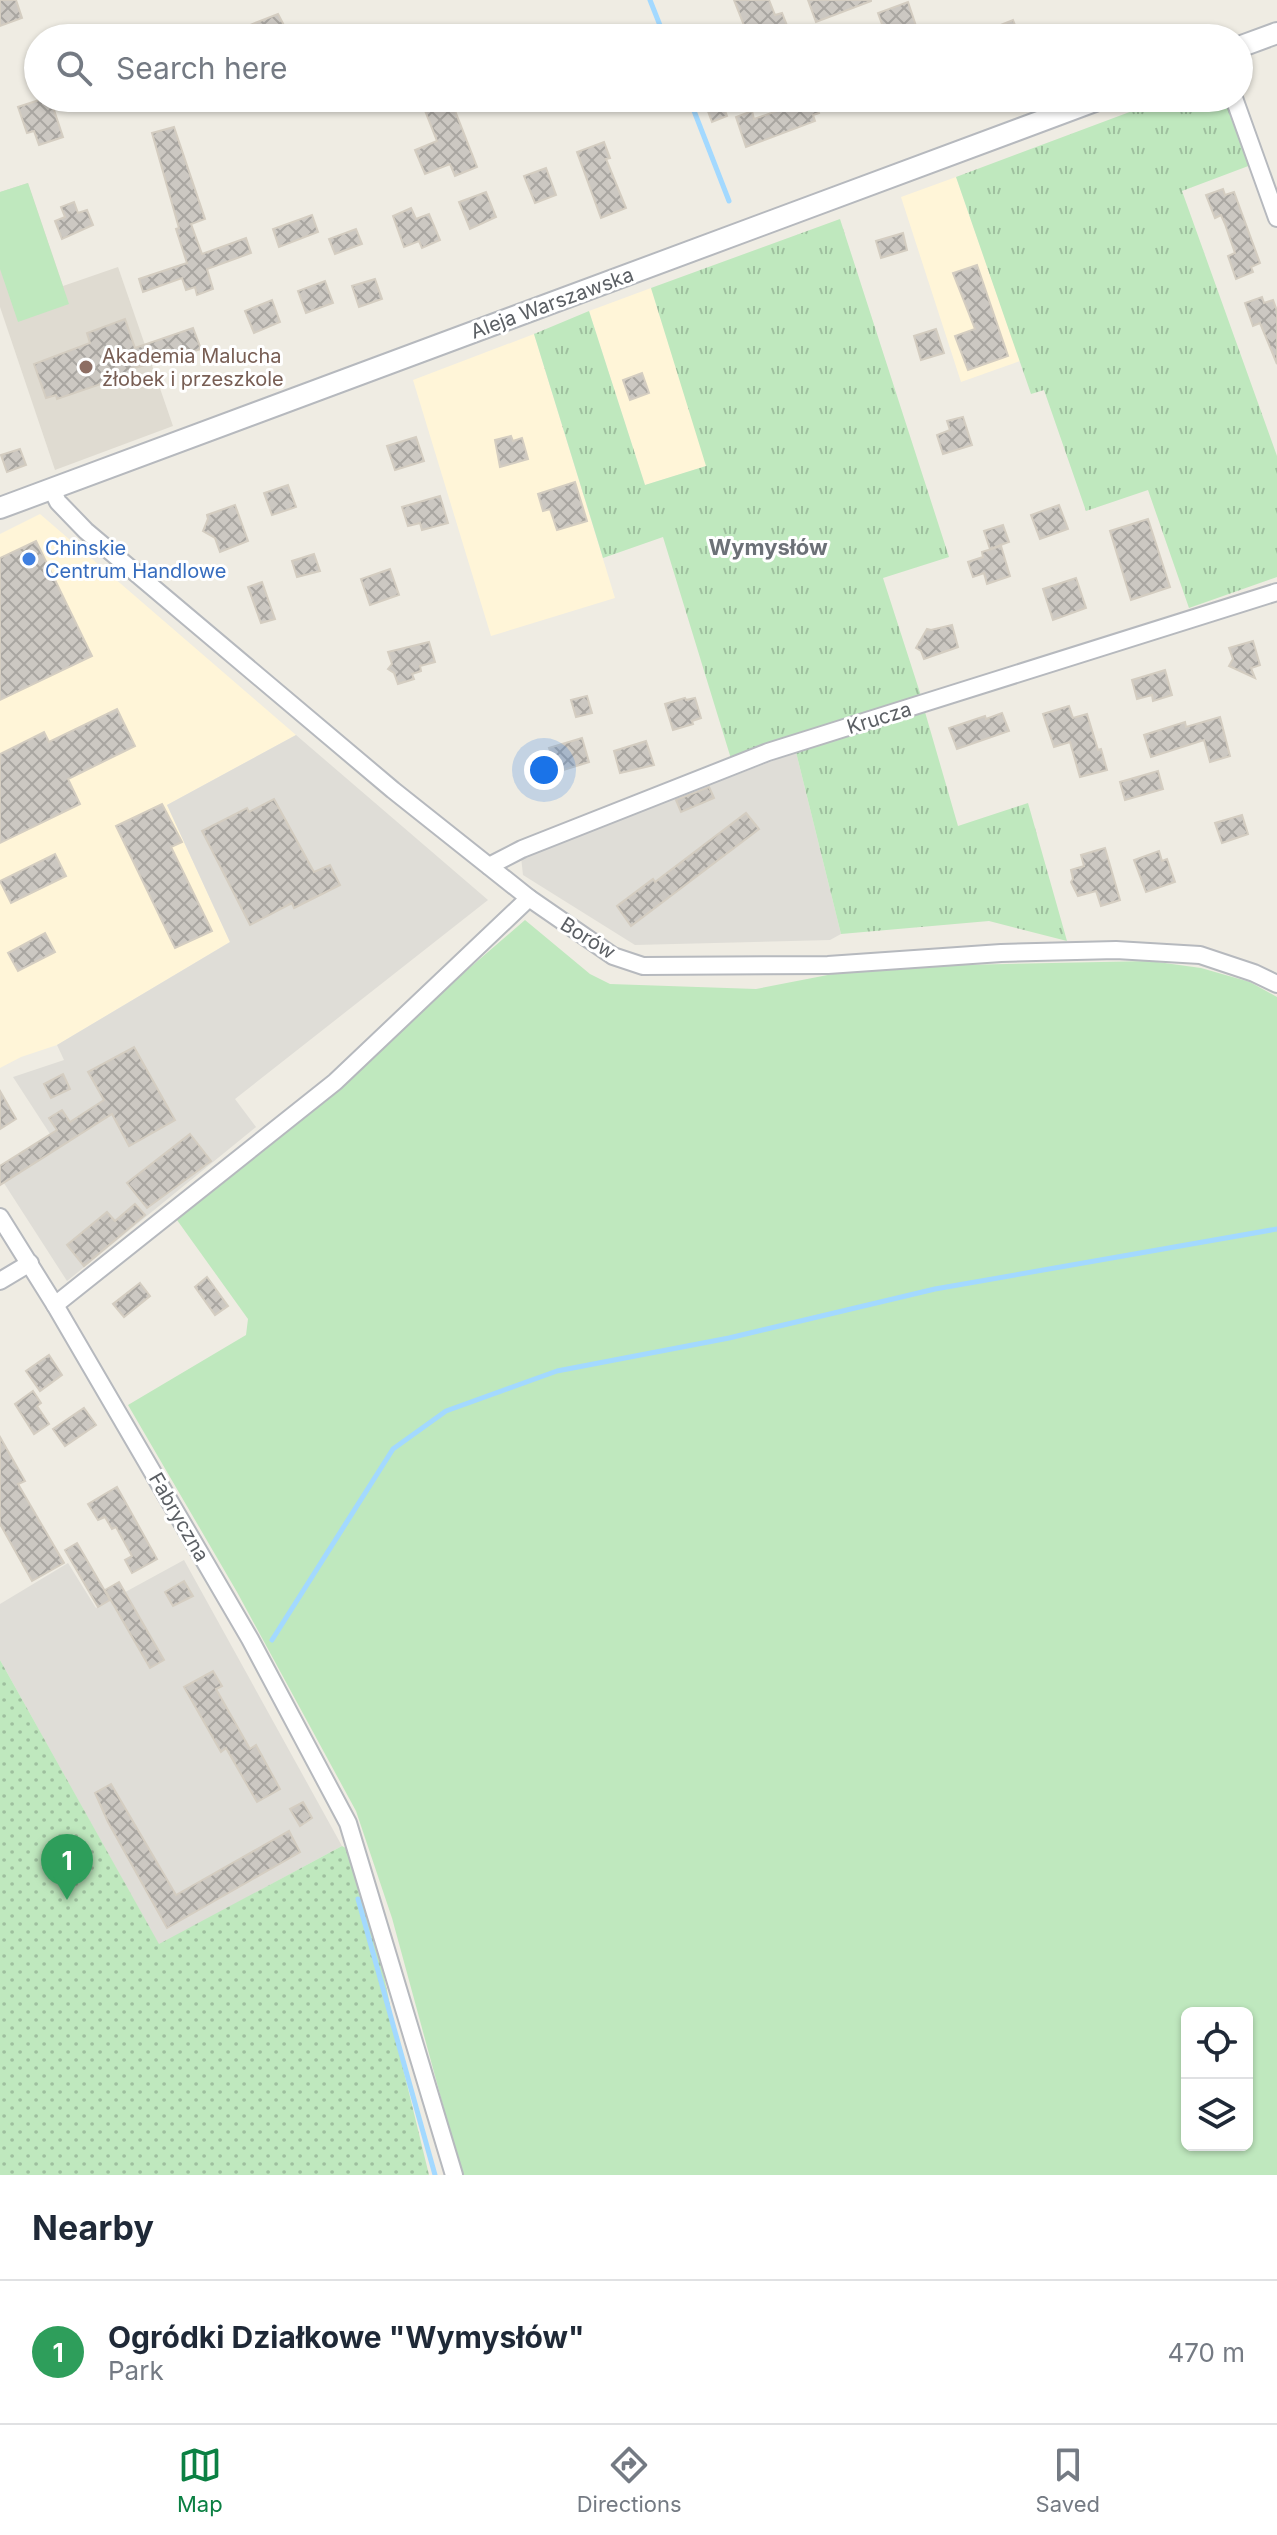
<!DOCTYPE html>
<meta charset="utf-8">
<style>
body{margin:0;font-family:Inter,sans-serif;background:#f6f6f7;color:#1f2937}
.controls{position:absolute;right:24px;bottom:24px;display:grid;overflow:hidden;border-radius:12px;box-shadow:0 2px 6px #0004}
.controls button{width:72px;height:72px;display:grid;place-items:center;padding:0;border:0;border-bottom:2px solid #e0e1e3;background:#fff;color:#1f2937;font:40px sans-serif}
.you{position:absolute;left:544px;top:770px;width:28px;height:28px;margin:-20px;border:6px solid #fff;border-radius:50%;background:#1a73e8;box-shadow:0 0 0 12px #1a73e833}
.badge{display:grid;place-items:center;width:52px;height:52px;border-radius:50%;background:#0b8043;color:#fff;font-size:26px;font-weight:700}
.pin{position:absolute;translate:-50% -66px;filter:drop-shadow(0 2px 4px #0008)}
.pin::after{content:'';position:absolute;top:42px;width:28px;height:24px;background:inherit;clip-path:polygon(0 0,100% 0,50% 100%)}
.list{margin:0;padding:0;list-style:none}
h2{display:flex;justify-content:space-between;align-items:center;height:104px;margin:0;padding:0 32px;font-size:34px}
h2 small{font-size:26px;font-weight:400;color:#747a83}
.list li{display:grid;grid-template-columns:52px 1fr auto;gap:24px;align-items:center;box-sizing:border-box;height:144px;padding:0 32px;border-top:2px solid #e0e1e3}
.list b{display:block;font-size:30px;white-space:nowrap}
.list p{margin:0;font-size:26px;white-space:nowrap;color:#747a83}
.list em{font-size:26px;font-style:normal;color:#747a83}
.icon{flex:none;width:44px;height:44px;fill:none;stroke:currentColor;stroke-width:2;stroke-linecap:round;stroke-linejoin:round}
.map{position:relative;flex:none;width:1277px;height:2175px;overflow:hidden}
.search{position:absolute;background:#fff;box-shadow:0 2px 6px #0004;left:24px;right:24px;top:24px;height:88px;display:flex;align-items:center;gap:20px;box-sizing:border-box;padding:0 28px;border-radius:44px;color:#747a83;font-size:30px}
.sheet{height:248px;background:#fff}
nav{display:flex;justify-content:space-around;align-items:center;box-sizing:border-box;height:112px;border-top:2px solid #e0e1e3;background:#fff;font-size:22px;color:#747a83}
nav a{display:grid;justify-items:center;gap:4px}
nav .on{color:#0b8043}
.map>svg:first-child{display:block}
.commercial{fill:#fff5d8}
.industrial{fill:#dfddd7}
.education{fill:#dfdbd1}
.grass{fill:url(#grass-tufts)}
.park{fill:#bfe8be;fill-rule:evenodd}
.garden{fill:url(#garden-dots)}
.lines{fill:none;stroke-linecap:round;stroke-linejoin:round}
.stream{stroke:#a3d9ff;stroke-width:5}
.building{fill:url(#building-cross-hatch);stroke:#d4cdc1;stroke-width:2}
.minor-casing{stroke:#b6b9be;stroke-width:20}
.tertiary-casing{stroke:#b6b9be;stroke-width:24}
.minor{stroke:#fff;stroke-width:16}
.tertiary{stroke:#fff;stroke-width:20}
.education-dot{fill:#8d6e63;stroke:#fff;stroke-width:3}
.shop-dot{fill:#3f7fe0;stroke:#fff;stroke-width:3}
.labels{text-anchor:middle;stroke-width:6;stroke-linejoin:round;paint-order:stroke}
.street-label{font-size:20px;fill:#5b5f64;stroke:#fff}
.education-label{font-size:20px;fill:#785e54;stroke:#fff;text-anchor:start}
.shop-label{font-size:20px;fill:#366cbe;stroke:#fff;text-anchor:start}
.neighbourhood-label{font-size:22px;font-weight:bold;fill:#6c7177;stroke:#fff}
</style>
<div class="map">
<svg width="1277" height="2175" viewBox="0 0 1277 2175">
<defs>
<pattern id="grass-tufts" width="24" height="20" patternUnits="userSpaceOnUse" patternTransform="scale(2)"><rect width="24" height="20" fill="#bfe8be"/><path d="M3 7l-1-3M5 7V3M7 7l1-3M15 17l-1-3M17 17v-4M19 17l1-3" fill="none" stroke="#9ebf9e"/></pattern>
<pattern id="garden-dots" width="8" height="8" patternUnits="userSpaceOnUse" patternTransform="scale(2)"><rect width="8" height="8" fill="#bfe8be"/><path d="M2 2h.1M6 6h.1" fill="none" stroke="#9ebf9e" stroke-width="1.8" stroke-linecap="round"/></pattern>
<pattern id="building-cross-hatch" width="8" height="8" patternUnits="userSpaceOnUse" patternTransform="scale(2)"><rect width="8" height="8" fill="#ccc8c2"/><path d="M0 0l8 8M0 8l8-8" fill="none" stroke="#a9a6a1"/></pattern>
</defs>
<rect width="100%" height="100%" fill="#efece3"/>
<g class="commercial">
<polygon points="956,177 1020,361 961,382 901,197"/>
<polygon points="651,288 707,466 645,485 589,311"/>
<polygon points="534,334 615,598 491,636 413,380"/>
<polygon points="40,514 296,735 167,805 230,942 57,1045 21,1057 0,1068 0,534"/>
</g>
<g class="industrial">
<polygon points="296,735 488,900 235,1099 256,1127 67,1281 0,1177 0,1166 50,1134 13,1077 64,1060 57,1045 230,942 167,805"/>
<polygon points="796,752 841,934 830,940 635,945 523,875 521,857"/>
<polygon points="184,1560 342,1846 159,1945 0,1660 0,1604 68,1563 96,1608"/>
</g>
<polygon class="education" points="28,183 63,286 118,267 173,426 55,470 0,307 0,192"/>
<g class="grass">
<polygon points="1167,98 1228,98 1251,165 1182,191 1277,456 1277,577 1189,608 1148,490 1086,511 1044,390 1031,394 956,177"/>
<polygon points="840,219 949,557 883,578 922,699 732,762 663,537 603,558 534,334 589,311 645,485 706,466 651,288"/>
<polygon points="925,712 958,826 1028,803 1067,941 989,921 841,934 796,752"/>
</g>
<g class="park">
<polygon points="28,183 69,304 18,322 0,269 0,192"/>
<path d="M 525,920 L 590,974 L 610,984 L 756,989 L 869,967 L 1150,961 L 1201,968 L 1250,982 L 1277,997 L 1277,2175 L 462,2175 L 392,1918 L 356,1811 L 237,1592 L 128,1405 L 246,1335 L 248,1319 L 177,1220 ZM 1187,2013 L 1247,2013 L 1247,2145 L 1187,2145 Z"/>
</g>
<polygon class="garden" points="0,1660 159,1944 342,1846 359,1855 403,2068 429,2175 0,2175"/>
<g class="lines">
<g class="stream">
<polyline points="650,0 665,38"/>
<polyline points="689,98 729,201"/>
<polyline points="272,1640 393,1449 446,1411 557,1371 729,1338 935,1289 1277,1229"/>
<polyline points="358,1899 435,2175"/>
</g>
</g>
<g class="building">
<polygon points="0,0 16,0 22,18 0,26"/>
<polygon points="734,0 769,0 775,15 782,13 792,38 749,38"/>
<polygon points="808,0 871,0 871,1 816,22"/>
<polygon points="908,2 920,38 887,38 878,13"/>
<polygon points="278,14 286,29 283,38 254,38 250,25"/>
<polygon points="1013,20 1020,38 971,38 970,37"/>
<polygon points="45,98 50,98 63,137 39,145 34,131 27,133 18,107"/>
<polygon points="420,98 450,98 477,167 455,176 450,164 425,174 415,150 437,141"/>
<polygon points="703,98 720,98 727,116 712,122"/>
<polygon points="793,98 814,98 819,113 813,115 815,121 746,147 736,117 752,111 754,119 783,109 780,103"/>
<polygon points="174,127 205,219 191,224 202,254 246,238 251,253 207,269 213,289 197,295 195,287 186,290 182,278 143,292 139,279 187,263 176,229 179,228 152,133"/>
<polygon points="604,142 610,158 606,159 626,208 601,218 577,152"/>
<polygon points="546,168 556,195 535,203 524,176"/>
<polygon points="1223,189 1225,195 1234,192 1260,263 1251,267 1253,272 1236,279 1228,256 1235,253 1225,224 1221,215 1215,218 1206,195"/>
<polygon points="486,192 496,217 470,229 459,202"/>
<polygon points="74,202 78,213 87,210 93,225 62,239 55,221 65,217 61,207"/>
<polygon points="411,208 416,219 429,214 440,240 422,248 419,241 404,247 393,216"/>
<polygon points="312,215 318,232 279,247 273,229"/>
<polygon points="356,229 362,244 335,254 329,239"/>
<polygon points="903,233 907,250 881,258 876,241"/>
<polygon points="977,265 1008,356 968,370 955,336 975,329 953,273"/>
<polygon points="375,279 382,299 359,307 352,286"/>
<polygon points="325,281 333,303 306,313 298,291"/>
<polygon points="1262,297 1264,303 1273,300 1277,311 1277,364 1260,323 1253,326 1245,303"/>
<polygon points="272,300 280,322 254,333 245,311"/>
<polygon points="125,319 135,348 193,328 201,349 131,369 133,373 57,399 56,395 46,398 34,364 90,343 87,333"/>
<polygon points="936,329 944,353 921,360 914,336"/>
<polygon points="642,373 649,393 630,400 623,380"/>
<polygon points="963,417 972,445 943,454 937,435 950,430 947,421"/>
<polygon points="511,436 513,441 522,438 528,459 500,467 495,440"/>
<polygon points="416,437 424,461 395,470 387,446"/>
<polygon points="20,449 26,465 7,472 1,455"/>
<polygon points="575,482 587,521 557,530 550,509 543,511 538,494"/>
<polygon points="288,485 296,507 272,515 264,493"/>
<polygon points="440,496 448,523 422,530 420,523 408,526 402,507"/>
<polygon points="235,505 248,541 220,552 215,538 203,531 208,519 207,515"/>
<polygon points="1059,505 1068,529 1040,539 1031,515"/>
<polygon points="1148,519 1170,587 1131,600 1110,531"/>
<polygon points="1003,525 1009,542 990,549 984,531"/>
<polygon points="36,541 92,656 0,700 0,558"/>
<polygon points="1001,546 1010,576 987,584 984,573 973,577 968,562 983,557 982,552"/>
<polygon points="314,554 320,571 297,577 292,561"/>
<polygon points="390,569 399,595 370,605 361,579"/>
<polygon points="1076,578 1086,608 1053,620 1043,589"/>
<polygon points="262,582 275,619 261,623 248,587"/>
<polygon points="952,625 958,647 924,659 921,651 916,648 927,629 931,630"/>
<polygon points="1253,641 1260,665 1251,668 1255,678 1229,666 1233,659 1229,648"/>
<polygon points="429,642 435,662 420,666 421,671 412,674 414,679 398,684 394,673 388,669 392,664 388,652"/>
<polygon points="1165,670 1172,695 1153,701 1152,695 1137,699 1132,680"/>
<polygon points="587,696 592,713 576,717 571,700"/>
<polygon points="685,698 686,700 695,698 701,718 692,721 693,724 673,730 665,704"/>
<polygon points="1069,706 1073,718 1087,714 1098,750 1101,749 1107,770 1080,777 1070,742 1054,747 1043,714"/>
<polygon points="117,709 135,746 68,779 80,804 0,843 0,754 44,732 49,742"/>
<polygon points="1002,713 1009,731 957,749 949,728 985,716 986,719"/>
<polygon points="1220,717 1230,756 1210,762 1204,740 1151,757 1144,735 1185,722 1186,727"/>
<polygon points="582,738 589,762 557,772 549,748"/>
<polygon points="646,741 654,765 620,773 614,751"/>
<polygon points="1158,771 1163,789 1125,800 1120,782"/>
<polygon points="709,787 714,798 681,812 676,800"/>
<polygon points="274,799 314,872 330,865 340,885 294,908 292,903 250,925 202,831 247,808 249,812"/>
<polygon points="162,804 182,842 171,847 212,931 175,948 116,826"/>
<polygon points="746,813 759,829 631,926 617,906 653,879 655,882"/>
<polygon points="1242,815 1248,834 1222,843 1215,823"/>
<polygon points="1105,848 1120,900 1101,906 1096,891 1078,896 1071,882 1073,879 1071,870 1084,866 1081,855"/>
<polygon points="1159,851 1162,861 1167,859 1175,882 1146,892 1134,860"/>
<polygon points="55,854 66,876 11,903 0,881"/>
<polygon points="45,933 55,952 18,971 8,953"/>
<polygon points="134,1047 175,1120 129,1146 112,1114 0,1185 0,1166 57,1130 49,1118 62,1110 70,1122 104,1100 88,1072"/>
<polygon points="63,1074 70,1089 51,1098 44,1084"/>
<polygon points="0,1091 16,1119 0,1129"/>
<polygon points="190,1134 211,1161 147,1208 127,1183"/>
<polygon points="135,1204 145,1215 84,1266 67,1245 107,1212 115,1221"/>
<polygon points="207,1277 228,1306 215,1315 195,1287"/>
<polygon points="140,1283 150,1296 124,1317 113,1304"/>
<polygon points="49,1355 62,1375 40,1391 26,1371"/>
<polygon points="33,1391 41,1403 37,1406 49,1424 34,1434 15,1404"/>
<polygon points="84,1408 96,1425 65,1446 53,1429"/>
<polygon points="0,1437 25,1481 18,1484 64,1563 32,1581 0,1524"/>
<polygon points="117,1487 157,1559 132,1573 125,1560 132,1556 116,1527 112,1529 105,1517 98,1520 88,1504"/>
<polygon points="77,1543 110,1600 98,1607 65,1550"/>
<polygon points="184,1581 193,1596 173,1606 165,1592"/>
<polygon points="119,1582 164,1660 150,1668 105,1590"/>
<polygon points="213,1671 222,1686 216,1689 250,1749 256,1745 280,1789 257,1802 226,1748 221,1752 184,1687"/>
<polygon points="111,1784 176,1895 289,1831 300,1852 167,1928 108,1822 95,1793"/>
<polygon points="303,1802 312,1818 300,1826 290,1809"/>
</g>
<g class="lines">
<defs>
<g id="minor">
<polyline points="1234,98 1277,218"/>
<polyline points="51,488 58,502 86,531 393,790 529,898 613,956 643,966 828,965 1001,953 1116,950 1200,955 1254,973 1277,984"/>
<polyline points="489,866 522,849 768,752 1277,592"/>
<polyline points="0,1217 55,1305 250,1639 348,1823 454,2175"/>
<polyline points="0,1281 30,1263"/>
<polyline points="55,1305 335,1082 529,898"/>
</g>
<g id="tertiary">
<polyline points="1239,47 1277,33"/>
<polyline points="0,508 1103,98"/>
</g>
</defs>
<use href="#minor" class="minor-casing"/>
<use href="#tertiary" class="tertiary-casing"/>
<use href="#minor" class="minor"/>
<use href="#tertiary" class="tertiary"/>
</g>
<circle class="education-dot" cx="86" cy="367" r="8"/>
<circle class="shop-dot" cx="29" cy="559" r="8"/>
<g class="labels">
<g class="street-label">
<text transform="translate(552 303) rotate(-20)" y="7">Aleja Warszawska</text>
<text transform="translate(879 718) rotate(-17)" y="7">Krucza</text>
<text transform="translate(588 938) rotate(32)" y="7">Borów</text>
<text transform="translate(179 1517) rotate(60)" y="7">Fabryczna</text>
</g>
<g class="education-label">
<text x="102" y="363">Akademia Malucha<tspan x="102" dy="23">żłobek i przeszkole</tspan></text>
</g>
<g class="shop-label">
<text x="45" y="555">Chinskie<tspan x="45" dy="23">Centrum Handlowe</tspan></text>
</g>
<g class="neighbourhood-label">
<text x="768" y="555">Wymysłów</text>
</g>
</g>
</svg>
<div class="controls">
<button><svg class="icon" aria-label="locate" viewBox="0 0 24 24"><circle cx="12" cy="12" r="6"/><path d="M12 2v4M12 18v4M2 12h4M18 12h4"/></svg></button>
<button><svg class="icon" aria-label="layers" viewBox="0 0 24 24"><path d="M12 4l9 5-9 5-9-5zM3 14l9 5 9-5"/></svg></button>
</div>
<div class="you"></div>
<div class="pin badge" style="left:67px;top:1900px;background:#2e9e5b">1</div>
<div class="search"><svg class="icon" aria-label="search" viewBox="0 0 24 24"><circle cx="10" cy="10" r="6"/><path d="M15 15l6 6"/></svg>Search here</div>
</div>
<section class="sheet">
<h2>Nearby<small></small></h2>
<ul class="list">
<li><span class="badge" style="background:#2e9e5b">1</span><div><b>Ogródki Działkowe &quot;Wymysłów&quot;</b><p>Park</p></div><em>470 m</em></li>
</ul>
</section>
<nav>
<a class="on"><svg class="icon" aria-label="map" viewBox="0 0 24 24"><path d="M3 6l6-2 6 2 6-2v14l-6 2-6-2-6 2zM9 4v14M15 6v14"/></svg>Map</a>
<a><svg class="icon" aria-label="directions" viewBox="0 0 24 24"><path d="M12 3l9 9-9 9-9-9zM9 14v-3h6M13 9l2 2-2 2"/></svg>Directions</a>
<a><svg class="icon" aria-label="saved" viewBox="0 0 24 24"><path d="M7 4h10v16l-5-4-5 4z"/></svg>Saved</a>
</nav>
